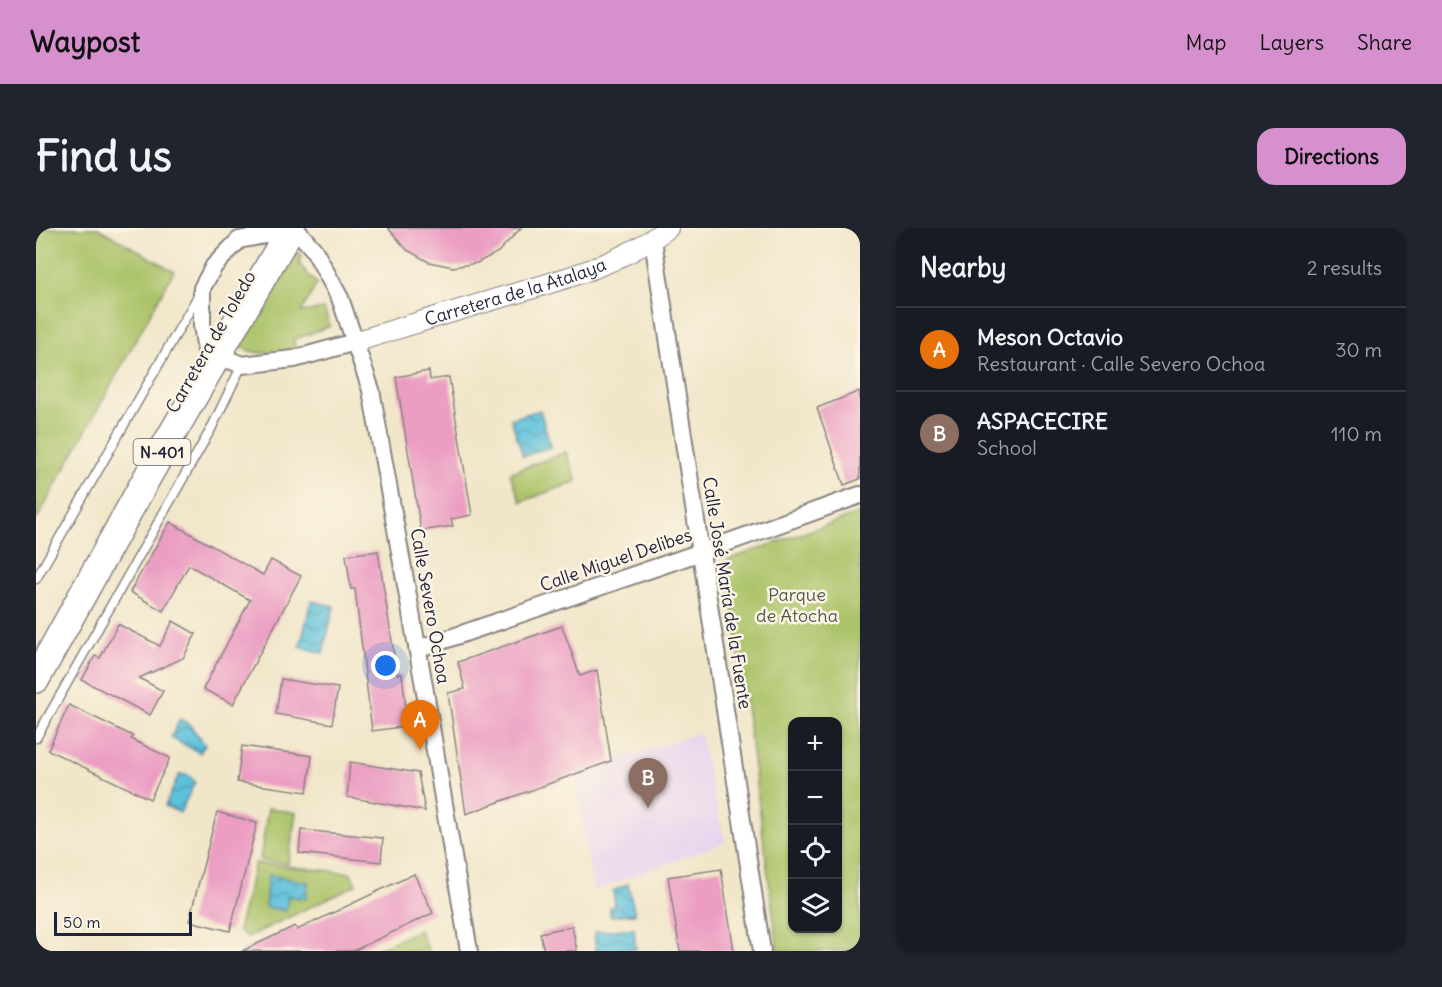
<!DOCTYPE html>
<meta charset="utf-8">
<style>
body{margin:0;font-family:Delius,sans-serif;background:#20242c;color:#f1f3f6}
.controls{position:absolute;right:18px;bottom:18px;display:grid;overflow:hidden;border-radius:12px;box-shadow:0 2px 4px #0004}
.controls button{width:54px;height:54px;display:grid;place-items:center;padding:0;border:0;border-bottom:2px solid #363941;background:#171b24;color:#f1f3f6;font:30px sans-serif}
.scale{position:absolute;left:18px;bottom:15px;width:138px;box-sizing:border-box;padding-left:6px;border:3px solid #22223b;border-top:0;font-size:16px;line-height:21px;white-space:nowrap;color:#22223b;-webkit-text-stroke:4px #fcf5e5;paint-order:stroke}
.you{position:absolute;left:350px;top:438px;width:21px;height:21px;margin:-15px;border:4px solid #fff;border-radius:50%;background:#1a73e8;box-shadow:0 0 0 9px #1a73e833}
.badge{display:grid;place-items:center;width:39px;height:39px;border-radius:50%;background:#d690ce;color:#fff;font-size:20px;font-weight:700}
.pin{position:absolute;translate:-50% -50px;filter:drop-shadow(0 2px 3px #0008)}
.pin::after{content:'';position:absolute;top:32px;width:21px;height:18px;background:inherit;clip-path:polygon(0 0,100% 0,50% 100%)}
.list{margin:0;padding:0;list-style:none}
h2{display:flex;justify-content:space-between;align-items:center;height:78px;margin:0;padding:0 24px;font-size:26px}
h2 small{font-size:20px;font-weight:400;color:#9ea1a6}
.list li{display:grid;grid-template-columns:39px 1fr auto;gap:18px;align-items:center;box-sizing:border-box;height:84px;padding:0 24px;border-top:2px solid #363941}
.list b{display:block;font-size:22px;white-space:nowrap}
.list p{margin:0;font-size:20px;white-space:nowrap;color:#9ea1a6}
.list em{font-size:20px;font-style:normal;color:#9ea1a6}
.icon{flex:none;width:33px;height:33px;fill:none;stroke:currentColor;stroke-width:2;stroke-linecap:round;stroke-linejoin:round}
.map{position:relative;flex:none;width:824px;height:723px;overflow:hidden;border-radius:18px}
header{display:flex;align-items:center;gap:36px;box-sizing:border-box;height:84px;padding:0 30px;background:#d690ce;color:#111}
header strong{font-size:28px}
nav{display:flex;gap:33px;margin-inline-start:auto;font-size:21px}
.intro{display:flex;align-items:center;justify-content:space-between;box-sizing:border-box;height:144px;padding:0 36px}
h1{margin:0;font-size:42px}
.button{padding:15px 27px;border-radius:18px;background:#d690ce;color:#111;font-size:21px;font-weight:700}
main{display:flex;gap:36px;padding:0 36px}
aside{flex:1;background:#171b24;border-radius:18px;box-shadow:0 2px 4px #0004}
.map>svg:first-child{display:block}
.built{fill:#e7d2ef}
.park{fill:#abc369;stroke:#667252;stroke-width:1.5;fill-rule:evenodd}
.water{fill:url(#water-waves);stroke:#40728b;stroke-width:1.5}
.building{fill:#eb9dc2}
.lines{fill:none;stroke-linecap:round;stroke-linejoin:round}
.service-casing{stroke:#8a8482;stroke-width:11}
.minor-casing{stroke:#8a8482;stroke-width:20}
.tertiary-casing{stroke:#8a8482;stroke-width:22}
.trunk-casing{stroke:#8a8482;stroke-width:30}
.service{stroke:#fff;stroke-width:8}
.minor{stroke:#fff;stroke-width:16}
.tertiary{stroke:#fff;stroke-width:20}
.trunk{stroke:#fff;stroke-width:27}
.labels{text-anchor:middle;stroke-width:5;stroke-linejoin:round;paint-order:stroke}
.shield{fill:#fcf5e5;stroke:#63616e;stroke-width:1.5}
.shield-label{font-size:16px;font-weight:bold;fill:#22223b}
.street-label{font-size:18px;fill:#22223b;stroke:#fcf5e5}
.park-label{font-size:18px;fill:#525a4b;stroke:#fcf5e5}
</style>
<header>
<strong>Waypost</strong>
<nav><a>Map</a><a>Layers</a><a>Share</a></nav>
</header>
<div class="intro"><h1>Find us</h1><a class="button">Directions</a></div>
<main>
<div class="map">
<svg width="824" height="723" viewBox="0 0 824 723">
<defs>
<pattern id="water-waves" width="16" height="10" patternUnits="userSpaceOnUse" patternTransform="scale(1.5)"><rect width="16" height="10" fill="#5dc1db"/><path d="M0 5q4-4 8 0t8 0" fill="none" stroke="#4c9cb3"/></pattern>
</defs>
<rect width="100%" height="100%" fill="#fcf5e5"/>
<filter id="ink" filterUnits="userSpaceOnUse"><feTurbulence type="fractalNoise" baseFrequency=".0167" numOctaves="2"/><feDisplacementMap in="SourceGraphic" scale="12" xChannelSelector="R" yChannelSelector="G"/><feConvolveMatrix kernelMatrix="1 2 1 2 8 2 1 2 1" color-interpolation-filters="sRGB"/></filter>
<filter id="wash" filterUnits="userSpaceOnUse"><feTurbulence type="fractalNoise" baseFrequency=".008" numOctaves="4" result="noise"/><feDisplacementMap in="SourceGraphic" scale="24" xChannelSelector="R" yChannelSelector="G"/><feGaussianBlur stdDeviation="1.35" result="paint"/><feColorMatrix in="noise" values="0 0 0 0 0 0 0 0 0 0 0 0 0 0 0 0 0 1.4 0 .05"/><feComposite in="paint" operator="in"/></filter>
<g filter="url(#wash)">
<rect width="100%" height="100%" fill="#f1e6c9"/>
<polygon class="built" points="663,505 689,614 557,663 539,546"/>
<g class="park">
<polygon points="0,0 62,0 138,43 0,293"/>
<path d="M 260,23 L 266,27 L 263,36 L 281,56 L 265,84 L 288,81 L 294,98 L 257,112 L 262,124 C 242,126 222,128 204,119 Z"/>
<polygon points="530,224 541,253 485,274 474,245"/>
<path d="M 824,285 L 824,723 L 742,723 L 691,332 ZM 756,494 L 802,494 L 802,700 L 756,700 Z"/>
<polygon points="232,580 260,585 252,636 224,632"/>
<polygon points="219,635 315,645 320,657 212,709 202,703"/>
<polygon points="383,702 393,723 338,723"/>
</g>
<g class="water">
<polygon points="504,182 515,219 487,228 475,191"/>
<polygon points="275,373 298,378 287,425 264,419"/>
<polygon points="144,491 154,497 169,517 164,525 135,510"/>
<polygon points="143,547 152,547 159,554 144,585 129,578"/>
<polygon points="232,647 272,654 270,671 252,668 250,683 229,679"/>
<polygon points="592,656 599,686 574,688 574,679 579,677 577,663"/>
<polygon points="598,700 600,721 560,723 558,704"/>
</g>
<g id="blocks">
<g class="building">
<polygon points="352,0 485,0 462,24 441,35 417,39 393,34 371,22"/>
<polygon points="393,143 394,152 413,149 436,287 415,291 417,298 385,303 360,149"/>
<polygon points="824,163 824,251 808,257 781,180"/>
<polygon points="134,294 227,347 235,332 265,348 197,476 167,461 214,372 153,337 127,383 94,364"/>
<polygon points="342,323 361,446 366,446 372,498 336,503 319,361 315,361 310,327"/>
<polygon points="137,393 160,406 147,430 103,450 127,463 114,487 46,452 59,428 64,430 82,396 124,418"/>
<polygon points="526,398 544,448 561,442 575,533 430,586 412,465 429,461 422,434"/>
<polygon points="245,451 302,460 296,496 240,486"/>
<polygon points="33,477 97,508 95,511 134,530 114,571 12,522"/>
<polygon points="206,518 276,528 271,564 201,554"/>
<polygon points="314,534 382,545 389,583 311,569"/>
<polygon points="181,584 221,595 194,703 153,693"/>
<polygon points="265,602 347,610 345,634 263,625"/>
<polygon points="685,641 698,723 644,723 632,649"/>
<polygon points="378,646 397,685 317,723 206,723 259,698 261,702"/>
<polygon points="536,698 541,723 508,723 504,705"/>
</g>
</g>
</g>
<g filter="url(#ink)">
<use href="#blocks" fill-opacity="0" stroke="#8a8482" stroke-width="1.5"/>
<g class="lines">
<defs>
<g id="service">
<polyline points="0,351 163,66"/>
<polyline points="0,510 175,201 206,137"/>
</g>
<g id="minor">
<polyline points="259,0 278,22 304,70 335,162 387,452 433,723"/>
<polyline points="239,5 203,12 178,38 166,60 166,97 170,123 206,137 258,131 319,114"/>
<polyline points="617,12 726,723"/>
<polyline points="382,421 665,324 824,267"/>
</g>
<g id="tertiary">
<path id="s1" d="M 319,114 C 366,99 413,85 460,71 C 518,54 583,38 632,0"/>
</g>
<polyline id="trunk" points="0,451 113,246 255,0"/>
</defs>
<use href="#service" class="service-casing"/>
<use href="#minor" class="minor-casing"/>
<use href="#tertiary" class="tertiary-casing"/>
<use href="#trunk" class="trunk-casing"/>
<use href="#service" class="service"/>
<use href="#minor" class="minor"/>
<use href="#tertiary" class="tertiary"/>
<use href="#trunk" class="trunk"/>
</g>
</g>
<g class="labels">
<rect class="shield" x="97.5" y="211" width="57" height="26" rx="4.5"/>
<g class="shield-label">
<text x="126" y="230">N-401</text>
</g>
<g class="street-label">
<text dy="6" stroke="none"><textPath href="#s1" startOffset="168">Carretera de la Atalaya</textPath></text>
<text transform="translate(175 114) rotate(-60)" y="6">Carretera de Toledo</text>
<text transform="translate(580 332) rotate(-19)" y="6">Calle Miguel Delibes</text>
<text transform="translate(691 365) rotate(81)" y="6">Calle José María de la Fuente</text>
<text transform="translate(394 378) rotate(80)" y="6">Calle Severo Ochoa</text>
</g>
<g class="park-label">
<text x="761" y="373">Parque<tspan x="761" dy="21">de Atocha</tspan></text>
</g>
</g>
</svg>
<div class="controls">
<button>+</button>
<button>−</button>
<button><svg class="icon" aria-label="locate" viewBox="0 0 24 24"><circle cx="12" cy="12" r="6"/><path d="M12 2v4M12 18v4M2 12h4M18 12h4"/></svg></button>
<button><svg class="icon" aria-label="layers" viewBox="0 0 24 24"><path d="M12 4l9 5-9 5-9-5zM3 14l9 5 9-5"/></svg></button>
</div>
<div class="scale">50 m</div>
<div class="you"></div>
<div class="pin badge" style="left:384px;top:522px;background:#e8710a">A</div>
<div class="pin badge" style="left:612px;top:580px;background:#8d6e63">B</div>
</div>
<aside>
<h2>Nearby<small>2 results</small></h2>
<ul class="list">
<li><span class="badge" style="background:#e8710a">A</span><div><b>Meson Octavio</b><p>Restaurant · Calle Severo Ochoa</p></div><em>30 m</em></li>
<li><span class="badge" style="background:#8d6e63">B</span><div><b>ASPACECIRE</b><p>School</p></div><em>110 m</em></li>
</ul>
</aside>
</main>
